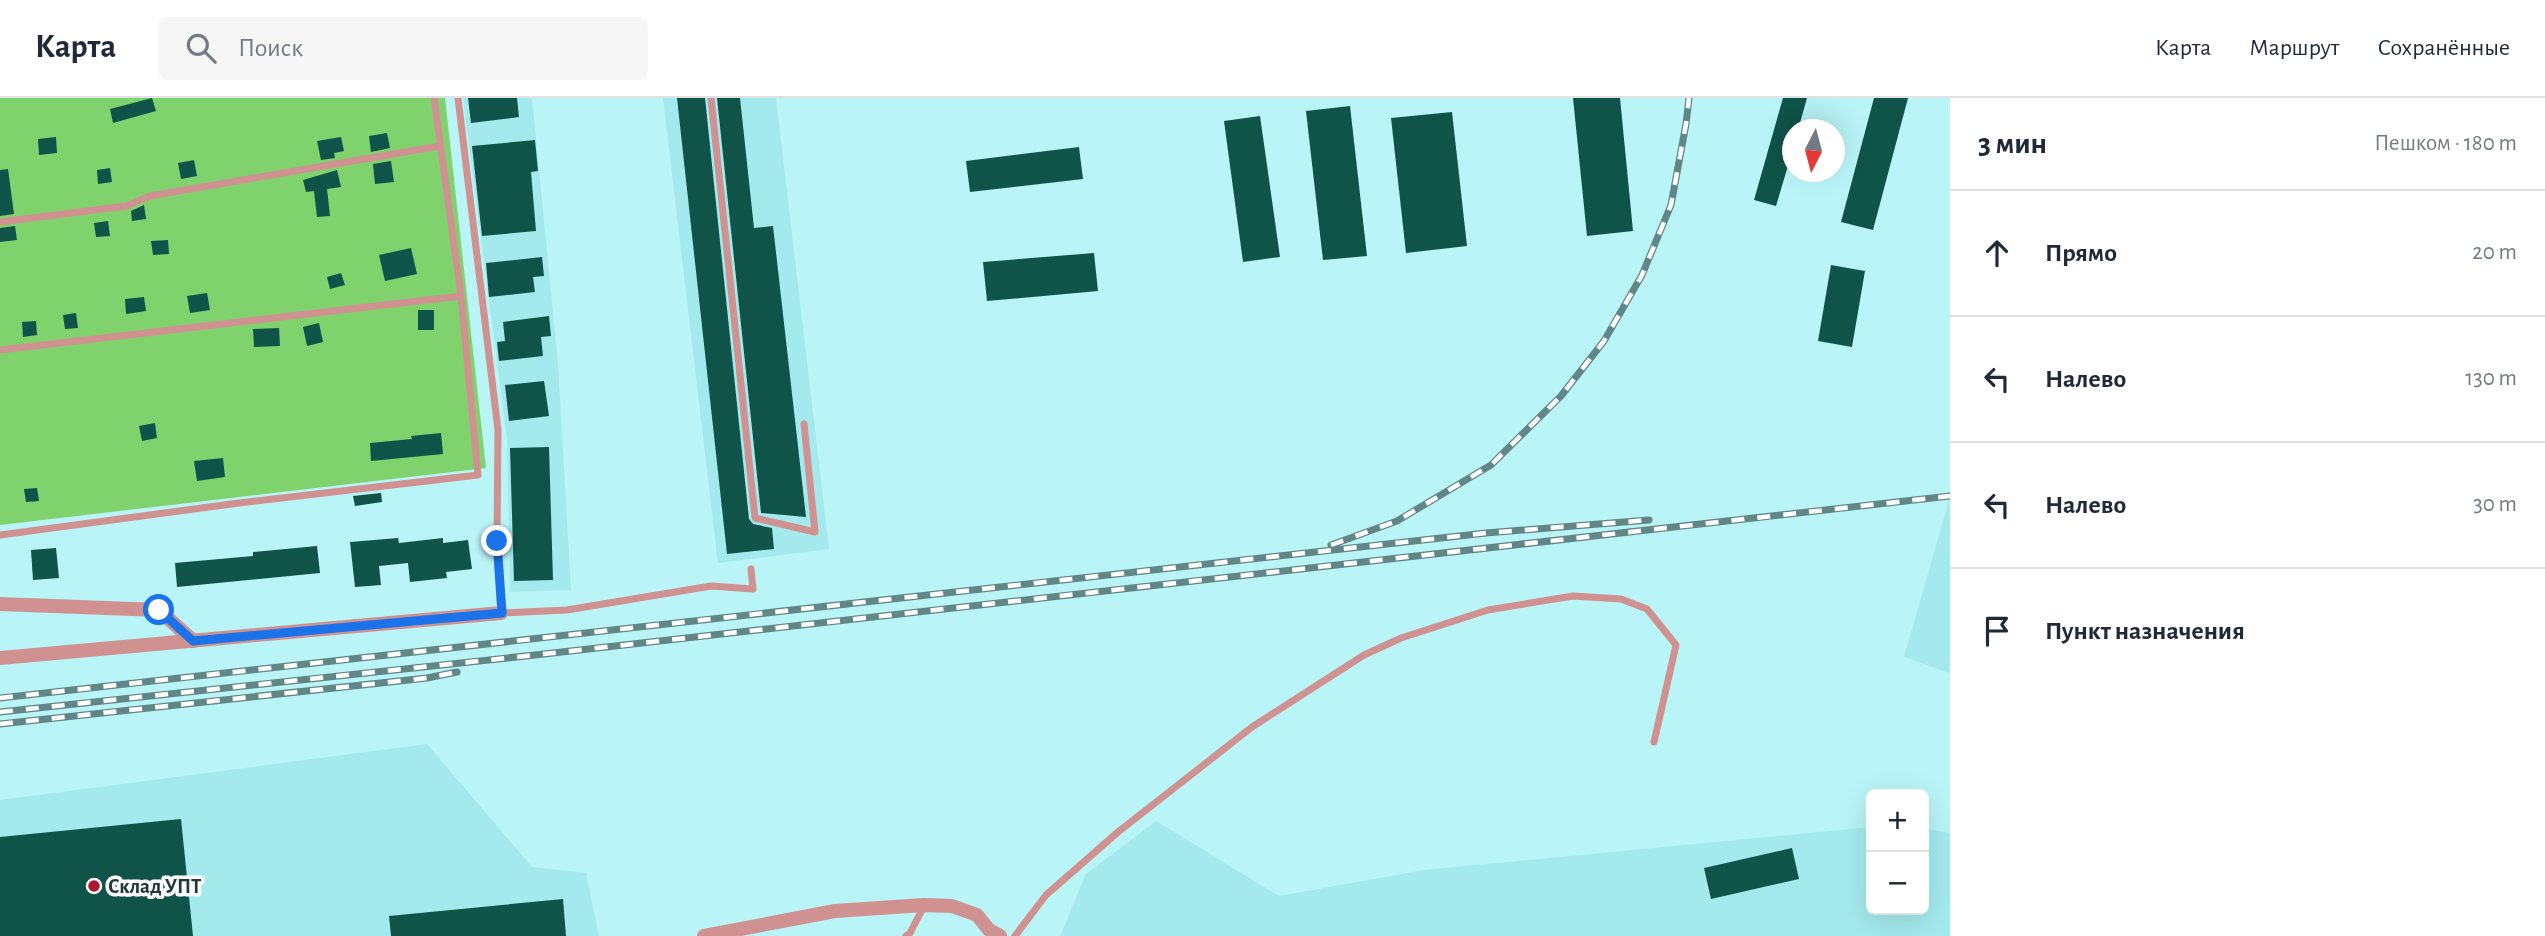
<!DOCTYPE html>
<html lang="ru">
<meta charset="utf-8">
<style>
body{margin:0;font-family:"Alegreya Sans",sans-serif;background:#f6f6f7;color:#1f2937}
.controls{position:absolute;right:21px;bottom:21px;display:grid;overflow:hidden;border-radius:10px;box-shadow:0 7px 28px #0002}
.controls button{width:63px;height:63px;display:grid;place-items:center;padding:0;border:0;border-bottom:2px solid #e0e1e3;background:#fff;color:#1f2937;font:35px sans-serif}
.compass{position:absolute;left:1782px;top:21px;width:63px;height:63px;border-radius:50%;background:#fff;box-shadow:0 7px 28px #0002;rotate:186deg}
.stop{position:absolute;width:21px;height:21px;margin:-16px;border:5px solid #1a73e8;border-radius:50%;background:#fff}
.stop.end{background:#1a73e8;border-color:#fff;box-shadow:0 2px 7px #0008}
.list{margin:0;padding:0;list-style:none}
h2{display:flex;justify-content:space-between;align-items:center;height:91px;margin:0;padding:0 28px;font-size:30px}
h2 small{font-size:23px;font-weight:400;color:#747a83}
.list li{display:grid;grid-template-columns:46px 1fr auto;gap:21px;align-items:center;box-sizing:border-box;height:126px;padding:0 28px;border-top:2px solid #e0e1e3}
.list b{display:block;font-size:26px;white-space:nowrap}
.list em{font-size:23px;font-style:normal;color:#747a83}
.icon{flex:none;width:38px;height:38px;fill:none;stroke:currentColor;stroke-width:2;stroke-linecap:round;stroke-linejoin:round}
.map{position:relative;flex:none;width:1950px;height:838px;overflow:hidden}
header{display:flex;align-items:center;gap:42px;box-sizing:border-box;height:98px;padding:0 35px;background:#fff;border-bottom:2px solid #e0e1e3}
header strong{font-size:33px}
nav{display:flex;gap:38px;margin-inline-start:auto;font-size:24px}
.search{width:490px;height:63px;background:#f6f6f7;display:flex;align-items:center;gap:18px;box-sizing:border-box;padding:0 24px;border-radius:10px;color:#747a83;font-size:26px}
main{display:flex}
aside{flex:1;background:#fff}
.map>svg:first-child{display:block}
.built{fill:#a4eaed}
.green{fill:#80d36c}
.building{fill:#105349}
.lines{fill:none;stroke-linecap:round;stroke-linejoin:round}
.service{stroke:#cf9291;stroke-width:7}
.minor{stroke:#cf9291;stroke-width:14}
.rail-casing{stroke:#608688;stroke-width:7}
.rail{stroke:#fff;stroke-width:4.5;stroke-dasharray:13;stroke-linecap:butt}
.route{stroke:#1a73e8;stroke-width:9}
.poi-dot{fill:#ad1831;stroke:#fff;stroke-width:2.5}
.labels{text-anchor:middle;stroke-width:7;stroke-linejoin:round;paint-order:stroke}
.poi-label{font-size:21px;font-weight:bold;fill:#21383a;stroke:#fff;text-anchor:start}
</style>
<header>
<strong>Карта</strong>
<div class="search"><svg class="icon" aria-label="search" viewBox="0 0 24 24"><circle cx="10" cy="10" r="6"/><path d="M15 15l6 6"/></svg>Поиск</div>
<nav><a>Карта</a><a>Маршрут</a><a>Сохранённые</a></nav>
</header>
<main>
<div class="map">
<svg width="1950" height="838" viewBox="0 0 1950 838">
<rect width="100%" height="100%" fill="#b9f4f7"/>
<g class="built">
<polygon points="463,0 532,0 558,266 571,492 510,494 507,341"/>
<polygon points="663,0 776,0 829,451 718,465"/>
<polygon points="1949,402 1950,402 1950,575 1904,559"/>
<polygon points="427,646 532,769 586,775 599,838 0,838 0,702"/>
<polygon points="1156,723 1279,798 1424,772 1871,729 1871,812 1924,812 1924,730 1950,735 1950,838 1060,838 1086,776"/>
</g>
<polygon class="green" points="0,0 445,0 486,370 0,427"/>
<g class="building">
<polygon points="152,0 156,13 113,25 110,11"/>
<polygon points="468,0 517,0 519,19 471,25"/>
<polygon points="677,0 705,0 749,421 753,426 772,430 774,451 727,456"/>
<polygon points="717,0 740,0 754,130 773,128 806,419 761,415"/>
<polygon points="1573,0 1620,0 1633,133 1587,138"/>
<polygon points="1783,0 1807,0 1798,32 1793,32 1793,51 1776,108 1754,102"/>
<polygon points="1874,0 1908,0 1873,132 1841,124"/>
<polygon points="1350,8 1367,158 1323,162 1306,13"/>
<polygon points="1452,14 1467,148 1406,155 1391,20"/>
<polygon points="1260,18 1280,159 1243,164 1224,23"/>
<polygon points="387,35 390,50 371,54 369,38"/>
<polygon points="56,39 57,55 39,57 38,41"/>
<polygon points="341,39 344,53 334,55 335,60 321,62 317,43"/>
<polygon points="535,42 538,73 531,74 536,133 482,138 472,48"/>
<polygon points="1079,49 1083,81 970,94 966,63"/>
<polygon points="194,62 197,78 181,81 178,65"/>
<polygon points="391,63 394,84 375,86 373,66"/>
<polygon points="110,70 112,84 98,86 97,72"/>
<polygon points="8,71 14,116 0,118 0,72"/>
<polygon points="337,72 341,89 327,91 330,118 317,119 314,93 306,94 303,82"/>
<polygon points="144,107 146,121 132,123 131,113"/>
<polygon points="108,123 110,138 96,139 94,125"/>
<polygon points="15,128 17,142 0,144 0,130"/>
<polygon points="168,142 169,156 153,157 151,143"/>
<polygon points="411,150 417,176 385,183 379,157"/>
<polygon points="1094,155 1098,193 987,203 983,164"/>
<polygon points="542,159 544,178 533,179 535,194 489,199 486,165"/>
<polygon points="1831,167 1865,173 1852,249 1818,243"/>
<polygon points="341,175 345,187 330,191 327,179"/>
<polygon points="207,195 210,212 190,215 187,198"/>
<polygon points="144,199 146,213 126,216 125,201"/>
<rect x="418" y="212" width="16" height="20"/>
<polygon points="76,215 78,230 65,231 63,217"/>
<polygon points="549,218 551,238 541,239 543,258 499,263 497,244 505,243 503,224"/>
<polygon points="36,223 37,237 23,239 22,224"/>
<polygon points="319,225 323,244 307,248 303,229"/>
<polygon points="279,230 280,248 254,249 253,231"/>
<polygon points="544,283 549,318 509,323 505,287"/>
<polygon points="155,325 157,340 142,343 139,328"/>
<polygon points="441,335 443,356 371,363 370,345 412,341 411,338"/>
<polygon points="549,349 553,482 514,483 510,350"/>
<polygon points="223,360 225,379 197,383 194,363"/>
<polygon points="37,390 39,403 26,404 24,391"/>
<polygon points="381,395 382,404 355,408 353,398"/>
<polygon points="398,440 399,445 443,440 443,445 468,442 472,471 446,474 447,480 410,484 408,465 379,468 381,487 355,489 350,444"/>
<polygon points="317,448 320,475 177,489 175,465 253,458 253,454"/>
<polygon points="56,450 59,480 33,482 31,452"/>
<polygon points="181,721 193,838 0,838 0,739"/>
<polygon points="1792,750 1799,781 1711,801 1704,770"/>
<polygon points="563,801 566,838 391,838 389,818"/>
</g>
<g class="lines">
<g class="service">
<polyline points="458,0 498,332 497,443 501,515 567,512 711,488 753,491 751,471"/>
<polyline points="711,0 755,420 815,434 804,326"/>
<polyline points="0,124 126,108 150,98 440,48"/>
<polyline points="0,252 461,198"/>
<polyline points="0,437 239,405 478,377 461,198 434,0"/>
<polyline points="906,838 910,835 924,808"/>
<polyline points="1015,838 1046,797 1118,734 1252,629 1364,557 1401,540 1488,512 1573,498 1621,501 1647,511 1676,547 1654,644"/>
</g>
<g class="minor">
<polyline points="0,506 159,512 193,543"/>
<polyline points="0,560 501,515"/>
<polyline points="704,838 835,813 924,807 952,808 977,817 989,832 1000,838"/>
</g>
<defs>
<g id="rail">
<polyline points="1331,447 1397,423 1491,367 1561,298 1604,243 1642,177 1671,107 1686,26 1689,0"/>
<polyline points="0,600 1486,435 1649,422"/>
<polyline points="0,614 535,557 1950,398"/>
<polyline points="0,626 427,580 457,574"/>
</g>
</defs>
<use href="#rail" class="rail-casing"/>
<use href="#rail" class="rail"/>
</g>
<g class="lines">
<polyline class="route" points="159,512 193,543 502,515 497,443"/>
</g>
<circle class="poi-dot" cx="94" cy="788" r="7"/>
<g class="labels">
<g class="poi-label">
<text x="108" y="795">Склад УПТ</text>
</g>
</g>
</svg>
<div class="controls">
<button>+</button>
<button>−</button>
</div>
<svg class="compass" viewBox="-18 -18 36 36"><path d="M0-13l5 13h-10z" fill="#e53935"/><path d="M0 13l5-13h-10z" fill="#747a83"/></svg>
<div class="stop" style="left:159px;top:512px"></div>
<div class="stop end" style="left:497px;top:443px"></div>
</div>
<aside>
<h2>3 мин<small>Пешком · 180 m</small></h2>
<ul class="list">
<li><svg class="icon" aria-label="ahead" viewBox="0 0 24 24"><path d="M12 20V5M6 11l6-6 6 6"/></svg><div><b>Прямо</b></div><em>20 m</em></li>
<li><svg class="icon" aria-label="left" viewBox="0 0 24 24"><path d="M17 20v-9H6M10 6l-5 5 5 5"/></svg><div><b>Налево</b></div><em>130 m</em></li>
<li><svg class="icon" aria-label="left" viewBox="0 0 24 24"><path d="M17 20v-9H6M10 6l-5 5 5 5"/></svg><div><b>Налево</b></div><em>30 m</em></li>
<li><svg class="icon" aria-label="arrive" viewBox="0 0 24 24"><path d="M6 21V4h12l-3 4 3 4H6"/></svg><div><b>Пункт назначения</b></div></li>
</ul>
</aside>
</main>
